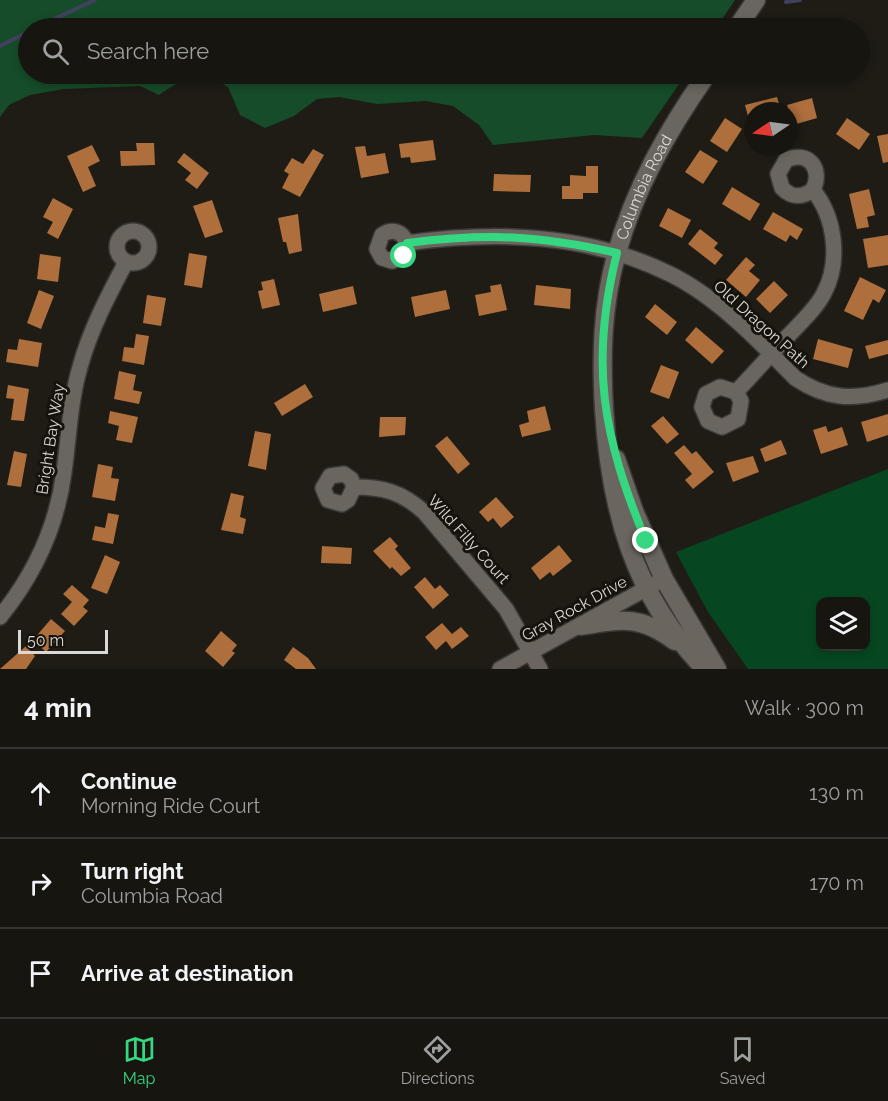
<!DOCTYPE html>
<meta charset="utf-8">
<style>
body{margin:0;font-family:Raleway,sans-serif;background:#24221e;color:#f1f3f6}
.controls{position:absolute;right:18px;bottom:18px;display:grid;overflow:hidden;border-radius:12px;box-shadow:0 3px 9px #0003}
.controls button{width:54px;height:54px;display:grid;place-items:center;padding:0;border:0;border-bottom:2px solid #363430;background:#171510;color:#f1f3f6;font:30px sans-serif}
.compass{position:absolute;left:744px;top:102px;width:54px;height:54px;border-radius:50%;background:#171510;box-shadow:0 3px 9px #0003;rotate:257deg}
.scale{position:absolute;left:18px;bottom:15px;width:90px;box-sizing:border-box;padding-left:6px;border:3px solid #dad8d4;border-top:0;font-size:16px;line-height:21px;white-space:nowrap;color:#dad8d4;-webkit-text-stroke:4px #16130d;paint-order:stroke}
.stop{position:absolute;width:18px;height:18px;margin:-14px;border:4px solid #35d881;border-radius:50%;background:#fff}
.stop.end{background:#35d881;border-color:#fff;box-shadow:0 2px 6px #0008}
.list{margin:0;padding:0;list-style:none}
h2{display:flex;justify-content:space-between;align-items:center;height:78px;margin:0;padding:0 24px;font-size:26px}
h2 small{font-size:20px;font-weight:400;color:#9e9f9f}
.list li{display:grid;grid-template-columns:39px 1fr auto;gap:18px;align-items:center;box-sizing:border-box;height:90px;padding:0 24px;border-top:2px solid #363430}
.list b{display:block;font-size:22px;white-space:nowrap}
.list p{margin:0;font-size:20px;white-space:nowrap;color:#9e9f9f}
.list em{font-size:20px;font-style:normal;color:#9e9f9f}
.icon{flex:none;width:33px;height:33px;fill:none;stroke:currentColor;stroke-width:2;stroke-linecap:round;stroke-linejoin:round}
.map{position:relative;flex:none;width:888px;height:669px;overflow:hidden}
.search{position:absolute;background:#171510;box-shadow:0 3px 9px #0003;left:18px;right:18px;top:18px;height:66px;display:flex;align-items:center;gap:15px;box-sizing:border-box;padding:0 21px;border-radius:33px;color:#9e9f9f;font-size:22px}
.sheet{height:348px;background:#171510}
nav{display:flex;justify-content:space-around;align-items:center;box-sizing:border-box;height:84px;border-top:2px solid #363430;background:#171510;font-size:16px;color:#9e9f9f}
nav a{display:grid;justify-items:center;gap:3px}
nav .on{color:#35d881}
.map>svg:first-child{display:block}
.green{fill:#064721;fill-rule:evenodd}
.forest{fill:#164c29}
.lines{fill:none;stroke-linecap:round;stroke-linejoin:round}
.stream{stroke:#41415f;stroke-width:4}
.building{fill:#ae6f3d}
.minor-casing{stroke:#3b3835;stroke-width:18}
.tertiary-casing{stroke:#3b3835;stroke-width:21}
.minor{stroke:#6a665f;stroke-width:15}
.tertiary{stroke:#6a665f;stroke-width:18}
.route{stroke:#35d881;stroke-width:8}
.labels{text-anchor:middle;stroke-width:6;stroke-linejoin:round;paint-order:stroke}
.street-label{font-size:16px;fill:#dad8d4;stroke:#16130d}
</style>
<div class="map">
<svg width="888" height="669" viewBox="0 0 888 669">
<rect width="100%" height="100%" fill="#1f1c16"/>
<path class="green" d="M 888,469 L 888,669 L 748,669 L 708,612 L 676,552 ZM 820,602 L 866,602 L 866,646 L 820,646 Z"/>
<path class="forest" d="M 0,0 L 735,0 L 716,28 L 28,28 L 28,74 L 686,74 L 642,138 L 594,135 L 493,145 L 479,125 L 453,106 L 426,101 L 377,104 L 339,97 L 317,99 L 294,116 L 265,128 L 240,115 L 228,87 C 201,71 183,78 159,95 L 140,86 L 64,89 L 30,95 L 9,105 L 0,117 Z"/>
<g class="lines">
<g class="stream">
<polyline points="786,2 800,0"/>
<polyline points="35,28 95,0"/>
<polyline points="0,46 28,32"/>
</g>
</g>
<g class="building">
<polygon points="777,97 781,111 753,111 753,124 750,124 745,105"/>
<polygon points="812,98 817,118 793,125 787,105"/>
<polygon points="725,118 742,129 727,152 710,141"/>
<polygon points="847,118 870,134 859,150 836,134"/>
<polygon points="888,134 888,162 883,163 877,136"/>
<polygon points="433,140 436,160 411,163 410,157 401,158 399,144"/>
<polygon points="136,143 154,143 155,165 121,166 120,151 137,151"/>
<polygon points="92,145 100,161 88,167 96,186 83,192 67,156"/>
<polygon points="365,146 367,156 385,153 389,173 361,178 355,147"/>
<polygon points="313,149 324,155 300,197 282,188 289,174 284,171 292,158 303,164"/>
<polygon points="700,150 718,161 703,184 685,172"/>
<polygon points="184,153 209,173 197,189 185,180 191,173 177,162"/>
<polygon points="586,166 598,166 598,193 583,193 583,199 562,199 562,186 570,186 570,175 586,176"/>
<polygon points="494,174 531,175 530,192 493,191"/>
<polygon points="732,187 760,204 750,221 722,204"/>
<polygon points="869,189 875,215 867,217 869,227 857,229 849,194"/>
<polygon points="53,198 73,209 58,239 47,233 53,222 43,217"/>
<polygon points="212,200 223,232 205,238 193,206"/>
<polygon points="668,208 691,220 682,238 659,226"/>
<polygon points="773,212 803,229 797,240 790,235 786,242 763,229"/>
<polygon points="298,214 302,251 289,254 286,242 283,242 278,218"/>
<polygon points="700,229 718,243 714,248 723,255 715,265 688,244"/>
<polygon points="888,235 888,265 868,268 863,239"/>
<polygon points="189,253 207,256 202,288 184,285"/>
<polygon points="40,254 61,257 58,282 37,279"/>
<polygon points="746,257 755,265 749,271 760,280 746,297 726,280"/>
<polygon points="860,277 886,290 879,303 873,299 863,320 844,311"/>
<polygon points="274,279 280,305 262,309 258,291 263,290 261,282"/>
<polygon points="774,281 788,295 770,313 756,299"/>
<polygon points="501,284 507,310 479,316 475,295 491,292 490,286"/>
<polygon points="536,285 571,289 570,309 534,305"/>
<polygon points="353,286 357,304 323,312 319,294"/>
<polygon points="39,290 54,296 41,329 27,323"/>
<polygon points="446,290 450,309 415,317 411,297"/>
<polygon points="147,295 166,298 161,326 143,323"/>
<polygon points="655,304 677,322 667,335 645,317"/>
<polygon points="696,327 724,351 712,364 685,340"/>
<polygon points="136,334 149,336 144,365 122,361 124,347 134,348"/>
<polygon points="19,339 42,343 38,367 6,362 8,349 17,350"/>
<polygon points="818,339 853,349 848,368 813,359"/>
<polygon points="888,340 888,354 869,359 865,346"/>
<polygon points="661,365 679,372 669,399 650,392"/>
<polygon points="119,371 136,375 133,390 142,392 139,404 114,399"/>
<polygon points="305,384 313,397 282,416 274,403"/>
<polygon points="8,385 29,389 24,421 11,420 14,399 6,398"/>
<polygon points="545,406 551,430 522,437 519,425 529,422 527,411"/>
<polygon points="110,411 138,417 132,443 116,440 119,426 108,423"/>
<polygon points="888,414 888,435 867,442 861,422"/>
<polygon points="663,416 679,434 667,444 651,426"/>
<polygon points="380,417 406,417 405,435 379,437"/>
<polygon points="826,426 828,432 842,427 848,445 821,454 813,430"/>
<polygon points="255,431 271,434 266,470 248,466"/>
<polygon points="447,436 470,464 458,474 435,446"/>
<polygon points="781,440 787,454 765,462 760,449"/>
<polygon points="684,445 692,454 696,451 714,472 693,489 685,480 692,474 674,453"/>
<polygon points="14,451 27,454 21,487 7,485"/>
<polygon points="753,456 759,472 733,482 726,463"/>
<polygon points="98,464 113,467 111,478 119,479 115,501 92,497"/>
<polygon points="231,493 244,496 240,517 246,519 243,534 221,530"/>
<polygon points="496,497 514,517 501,528 493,518 488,522 479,512"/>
<polygon points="108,513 119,515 113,544 92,540 95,526 105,528"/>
<polygon points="390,537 398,546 395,549 411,568 401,576 392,567 390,569 373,551"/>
<polygon points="559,545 572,561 553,576 550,572 540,580 531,568"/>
<polygon points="322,546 352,548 351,564 321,563"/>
<polygon points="105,555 120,562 107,594 91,588"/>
<polygon points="425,577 435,589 440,585 449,595 433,609 414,587"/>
<polygon points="72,585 89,600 83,607 88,611 74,626 61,614 72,602 63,594"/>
<polygon points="51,619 65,631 46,652 33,640"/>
<polygon points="442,623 452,634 461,627 469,636 452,649 446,641 436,650 425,637"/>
<polygon points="221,631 237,645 232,651 235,653 223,667 205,651"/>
<polygon points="26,646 35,656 26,669 0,669"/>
<polygon points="293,647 308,658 316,669 296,669 284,660"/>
</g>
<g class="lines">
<defs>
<g id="minor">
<circle cx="133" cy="247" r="16"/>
<path d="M 407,243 C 402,231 392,228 382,235 L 377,249 L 382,258 L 392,261 L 404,256 L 407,243 C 496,231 587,233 670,274 C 717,297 759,341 795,378 C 826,399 853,401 888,390"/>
<path d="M 736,392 L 741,401 L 738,419 L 722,427 L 708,421 L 702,407 L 706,394 L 720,387 L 736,392 C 754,373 771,354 789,335 C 801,322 816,309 824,293 C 841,261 835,217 813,190 C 823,169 809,150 786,160 L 778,174 L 782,188 C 792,198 801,198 813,190"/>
<path d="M 354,487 L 348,500 L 342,504 L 328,500 L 323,488 L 330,476 L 344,474 L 351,479 L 354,487 C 383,487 402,492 424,512 L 506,609 L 540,669"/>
<path d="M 0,617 C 34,575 57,526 64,472 C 69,437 70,401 80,367 C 90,330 108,296 126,262"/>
<polyline points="500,669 658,582"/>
</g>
<g id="tertiary">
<polyline points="737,28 756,0"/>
<polyline points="616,459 634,511 664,579 717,669"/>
<path d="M 581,626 C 622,619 640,615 675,641"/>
<path id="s1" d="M 705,669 C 633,595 610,508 604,409 C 601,356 602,307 616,256 C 634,189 668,130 707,74"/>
</g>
</defs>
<use href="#minor" class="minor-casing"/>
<use href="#tertiary" class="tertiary-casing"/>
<use href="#minor" class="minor"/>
<use href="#tertiary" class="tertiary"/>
</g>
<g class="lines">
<path class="route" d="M 404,256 L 407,243 C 488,233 537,235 617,253 C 589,364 603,437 646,541"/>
</g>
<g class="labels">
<g class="street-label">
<text dy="6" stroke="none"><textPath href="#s1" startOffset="514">Columbia Road</textPath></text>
<text transform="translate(762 324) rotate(42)" y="6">Old Dragon Path</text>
<text transform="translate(50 439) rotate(-81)" y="6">Bright Bay Way</text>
<text transform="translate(469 539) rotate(48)" y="6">Wild Filly Court</text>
<text transform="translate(574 608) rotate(-29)" y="6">Gray Rock Drive</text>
</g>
</g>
</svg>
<div class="controls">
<button><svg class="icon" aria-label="layers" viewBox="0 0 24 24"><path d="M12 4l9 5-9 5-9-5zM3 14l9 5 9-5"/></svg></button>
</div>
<svg class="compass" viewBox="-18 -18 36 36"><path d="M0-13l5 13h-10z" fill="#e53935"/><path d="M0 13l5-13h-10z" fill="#9e9f9f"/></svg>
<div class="scale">50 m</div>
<div class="stop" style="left:404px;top:256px"></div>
<div class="stop end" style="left:646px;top:541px"></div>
<div class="search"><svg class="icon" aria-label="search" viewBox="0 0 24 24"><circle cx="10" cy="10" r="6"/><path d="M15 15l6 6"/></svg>Search here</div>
</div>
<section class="sheet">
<h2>4 min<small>Walk · 300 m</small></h2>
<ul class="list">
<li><svg class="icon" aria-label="ahead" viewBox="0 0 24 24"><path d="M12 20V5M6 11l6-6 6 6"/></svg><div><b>Continue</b><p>Morning Ride Court</p></div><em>130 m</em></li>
<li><svg class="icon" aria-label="right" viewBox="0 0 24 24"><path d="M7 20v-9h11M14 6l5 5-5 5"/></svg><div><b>Turn right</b><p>Columbia Road</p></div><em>170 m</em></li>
<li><svg class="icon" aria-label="arrive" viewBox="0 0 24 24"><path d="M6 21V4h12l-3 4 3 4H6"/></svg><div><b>Arrive at destination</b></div></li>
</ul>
</section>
<nav>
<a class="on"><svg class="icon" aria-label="map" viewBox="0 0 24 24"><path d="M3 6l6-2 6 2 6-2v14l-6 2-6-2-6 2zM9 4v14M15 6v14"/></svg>Map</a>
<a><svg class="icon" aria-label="directions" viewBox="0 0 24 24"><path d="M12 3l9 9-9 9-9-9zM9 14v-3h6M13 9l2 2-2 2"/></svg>Directions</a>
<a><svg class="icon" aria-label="saved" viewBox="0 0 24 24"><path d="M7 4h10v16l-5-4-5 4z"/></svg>Saved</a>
</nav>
